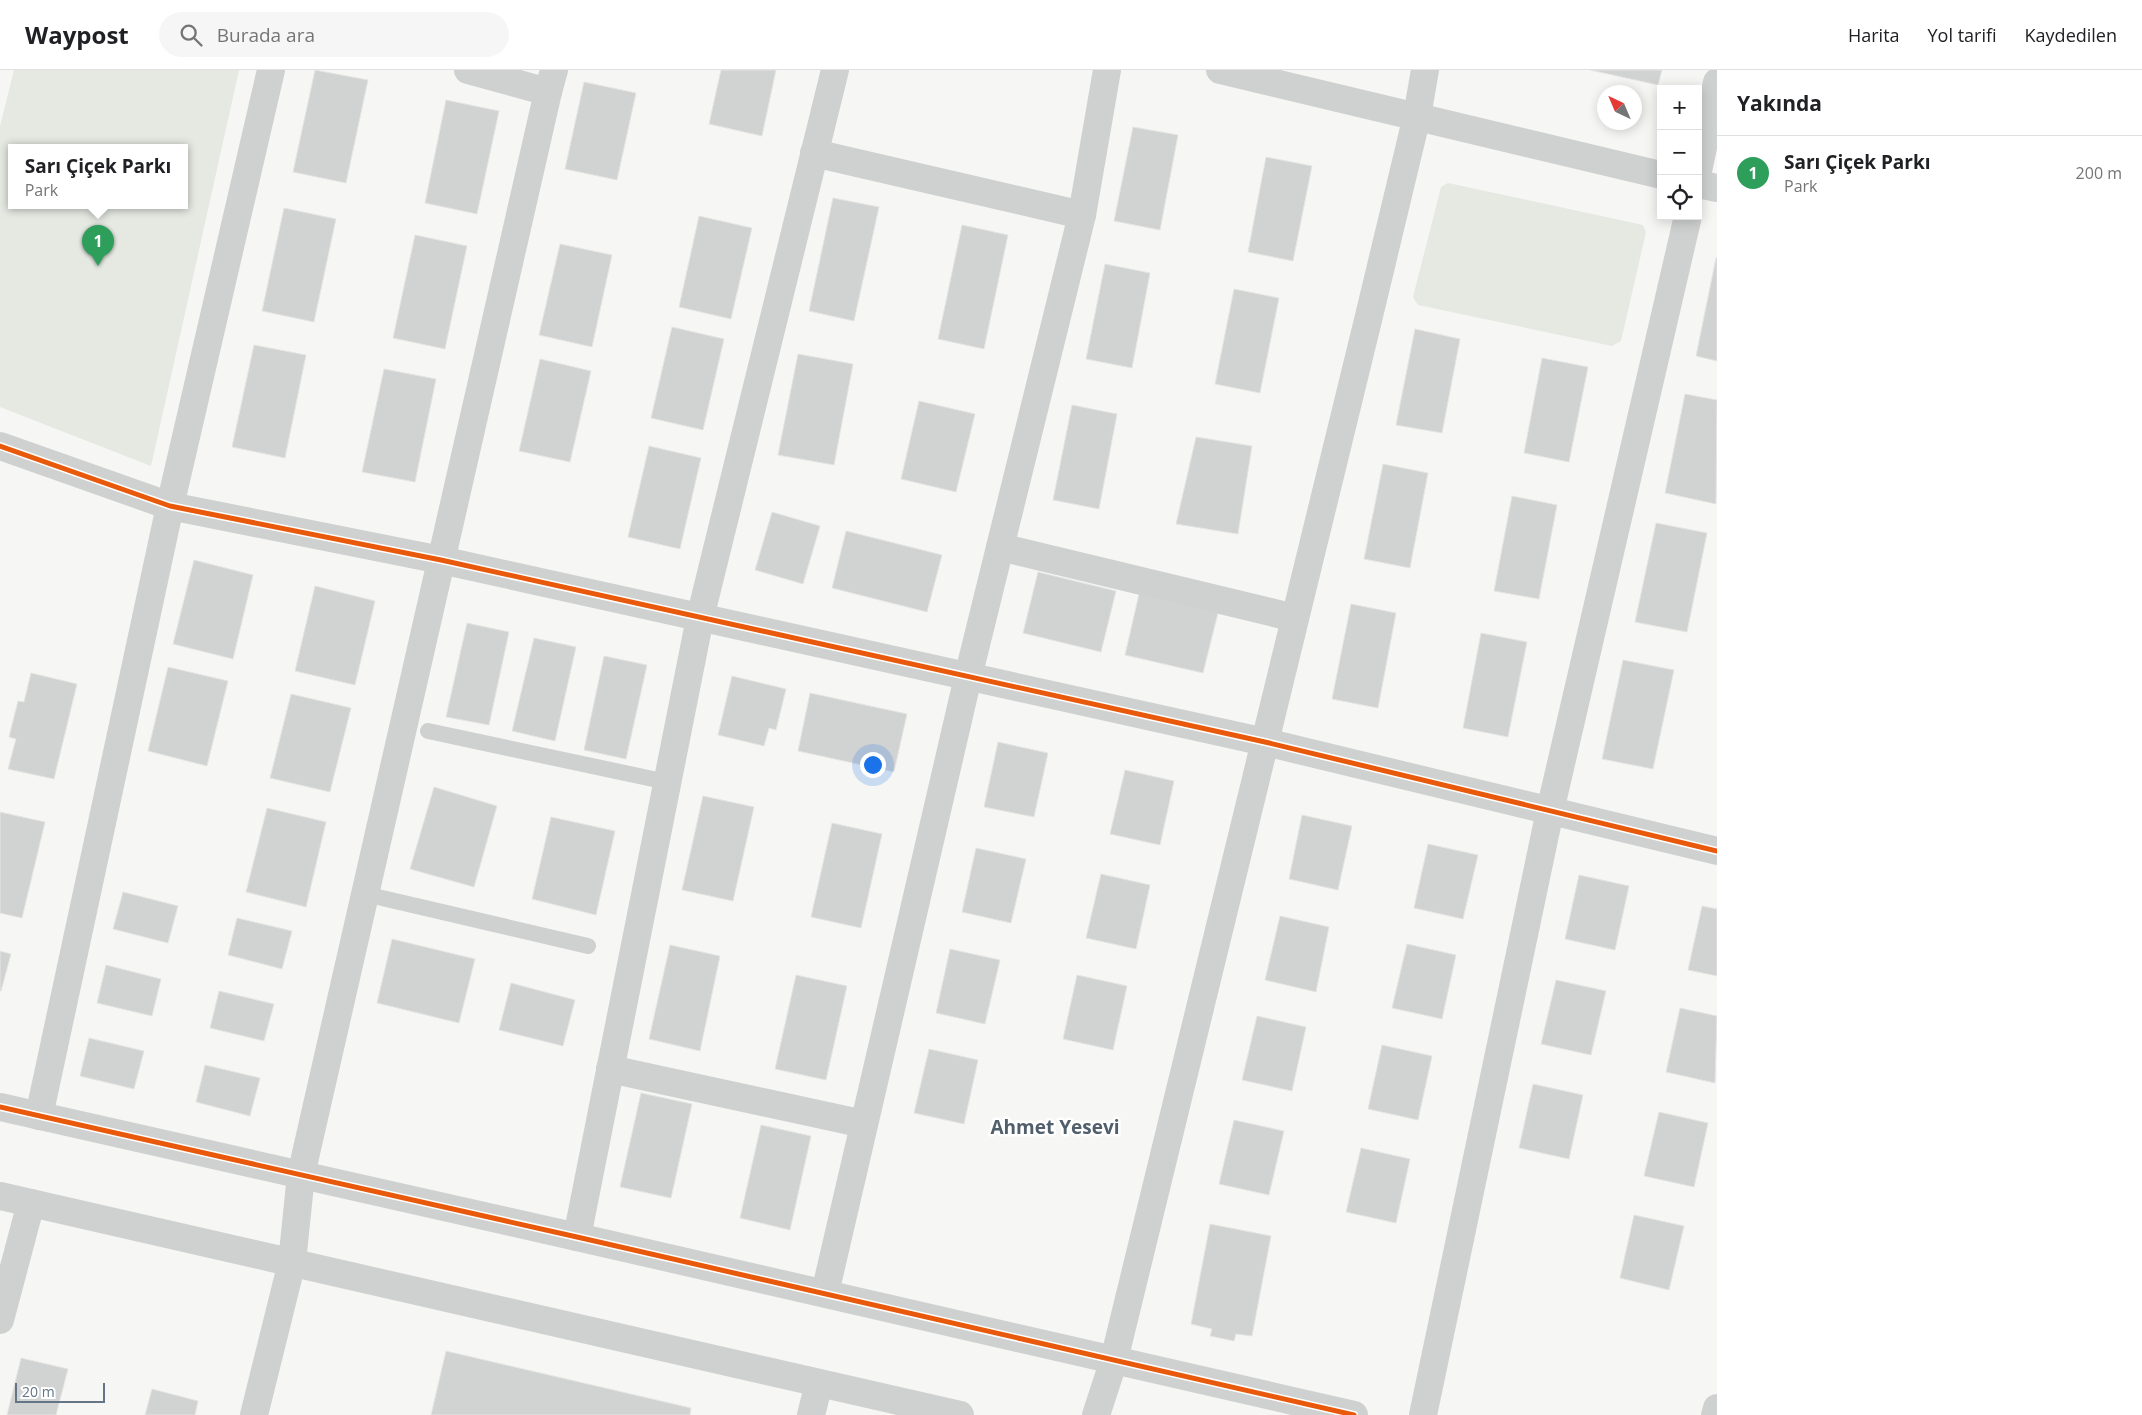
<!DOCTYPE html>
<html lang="tr">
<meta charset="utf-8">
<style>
body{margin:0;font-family:"Open Sans",sans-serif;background:#f6f6f6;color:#202124}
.controls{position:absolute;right:15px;top:15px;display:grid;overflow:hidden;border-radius:0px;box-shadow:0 2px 12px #0003}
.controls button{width:45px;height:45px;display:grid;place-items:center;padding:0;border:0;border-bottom:1px solid #e0e0e0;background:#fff;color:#202124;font:25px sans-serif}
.compass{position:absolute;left:1597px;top:15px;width:45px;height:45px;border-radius:50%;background:#fff;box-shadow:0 2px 12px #0003;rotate:316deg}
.scale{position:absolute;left:15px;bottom:12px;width:90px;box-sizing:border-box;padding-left:5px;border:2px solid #637587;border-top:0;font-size:14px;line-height:18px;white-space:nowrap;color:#637587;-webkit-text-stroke:4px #fff;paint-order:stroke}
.you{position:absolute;left:872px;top:694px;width:18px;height:18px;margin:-12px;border:4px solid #fff;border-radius:50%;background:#1a73e8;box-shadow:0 0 0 8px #1a73e833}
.badge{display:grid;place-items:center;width:32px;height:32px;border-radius:50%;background:#2563eb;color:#fff;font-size:16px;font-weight:700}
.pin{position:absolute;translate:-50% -41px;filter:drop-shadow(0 1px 2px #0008)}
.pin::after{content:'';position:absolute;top:26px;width:18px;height:15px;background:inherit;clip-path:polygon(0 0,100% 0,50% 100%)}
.popup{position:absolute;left:8px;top:74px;width:180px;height:65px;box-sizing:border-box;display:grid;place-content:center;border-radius:0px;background:#fff;filter:drop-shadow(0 1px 4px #0005);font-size:16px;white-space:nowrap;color:#757577}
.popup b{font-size:19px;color:#202124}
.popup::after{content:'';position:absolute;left:50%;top:100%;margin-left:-10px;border:10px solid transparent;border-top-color:#fff}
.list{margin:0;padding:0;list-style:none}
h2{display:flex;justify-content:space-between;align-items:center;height:65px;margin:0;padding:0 20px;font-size:21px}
h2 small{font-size:16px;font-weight:400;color:#757577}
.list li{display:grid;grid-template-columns:32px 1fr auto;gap:15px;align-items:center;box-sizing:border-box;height:75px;padding:0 20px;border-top:1px solid #e0e0e0}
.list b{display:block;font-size:19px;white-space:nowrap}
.list p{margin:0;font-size:16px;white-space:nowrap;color:#757577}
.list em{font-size:16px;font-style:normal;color:#757577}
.icon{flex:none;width:28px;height:28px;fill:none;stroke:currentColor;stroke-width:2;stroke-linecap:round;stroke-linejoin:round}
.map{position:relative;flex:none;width:1717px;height:1345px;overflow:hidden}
header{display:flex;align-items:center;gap:30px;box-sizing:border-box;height:70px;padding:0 25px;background:#fff;border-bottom:1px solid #e0e0e0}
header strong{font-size:24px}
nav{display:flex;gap:28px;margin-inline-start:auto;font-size:18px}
.search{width:350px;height:45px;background:#f6f6f6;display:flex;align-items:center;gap:12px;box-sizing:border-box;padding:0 18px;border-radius:28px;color:#757577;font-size:19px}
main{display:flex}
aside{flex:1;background:#fff}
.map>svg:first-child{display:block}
.green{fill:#e5e9e2;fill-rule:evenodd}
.building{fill:#d1d2d2;stroke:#e5e5e4}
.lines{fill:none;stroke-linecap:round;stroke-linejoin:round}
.lane{stroke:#cfd1d1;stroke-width:16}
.street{stroke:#cfd1d1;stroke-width:28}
.cycleway-casing{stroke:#fff;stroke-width:8}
.cycleway{stroke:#e8590c;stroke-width:5}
.labels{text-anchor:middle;stroke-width:5;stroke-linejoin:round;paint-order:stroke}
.district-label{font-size:19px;font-weight:bold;fill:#515e6b;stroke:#fff}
</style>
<header>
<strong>Waypost</strong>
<div class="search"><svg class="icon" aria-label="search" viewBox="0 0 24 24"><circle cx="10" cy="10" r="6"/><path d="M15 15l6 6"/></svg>Burada ara</div>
<nav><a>Harita</a><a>Yol tarifi</a><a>Kaydedilen</a></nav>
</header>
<main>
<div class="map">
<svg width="1717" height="1345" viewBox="0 0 1717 1345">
<rect width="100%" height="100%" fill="#f6f6f4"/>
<g class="green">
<path d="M 14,0 L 239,0 L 151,396 L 0,337 L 0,56 ZM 12,77 L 184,77 L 184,135 L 12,135 Z"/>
<polygon points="1448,113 1643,155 1646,162 1621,271 1612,276 1418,235 1413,227 1441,117"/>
</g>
<g class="building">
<polygon points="315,0 368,10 346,113 293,102"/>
<polygon points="721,0 776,0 762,66 709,54"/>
<polygon points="1590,0 1662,0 1658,15"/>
<polygon points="584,12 636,23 617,110 565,99"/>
<polygon points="446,30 499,41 477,144 425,133"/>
<polygon points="1133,57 1178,65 1160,160 1114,151"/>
<polygon points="1266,87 1312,96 1293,191 1248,182"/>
<polygon points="833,128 879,137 854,251 809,241"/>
<polygon points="284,138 336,149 314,252 262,241"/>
<polygon points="699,146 752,158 731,249 679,237"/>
<polygon points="962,155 1008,165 984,279 938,269"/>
<polygon points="415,165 467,176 445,279 393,268"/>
<polygon points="560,174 612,185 592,277 539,265"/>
<polygon points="1716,188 1717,188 1717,291 1696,286"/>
<polygon points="1105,194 1150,203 1132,298 1086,289"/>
<polygon points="1234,219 1279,228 1260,323 1215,314"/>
<polygon points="672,257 724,269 703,360 651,348"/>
<polygon points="1415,259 1460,269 1442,363 1396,355"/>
<polygon points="254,275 306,285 285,388 232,377"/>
<polygon points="798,284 853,294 834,395 778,385"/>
<polygon points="1542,288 1588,297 1569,392 1524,383"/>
<polygon points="540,289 591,301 570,392 519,381"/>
<polygon points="384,299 436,309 415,412 362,402"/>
<polygon points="1685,324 1717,330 1716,434 1665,423"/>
<polygon points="919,331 975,344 956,422 901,409"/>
<polygon points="1072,335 1117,344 1099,439 1053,430"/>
<polygon points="1196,367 1252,376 1238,464 1176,454"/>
<polygon points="649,376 701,388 680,479 628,467"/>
<polygon points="1383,394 1428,403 1410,498 1364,489"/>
<polygon points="1512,426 1557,435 1539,529 1494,521"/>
<polygon points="772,442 820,456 803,514 755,500"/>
<polygon points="1656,453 1707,463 1687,562 1635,552"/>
<polygon points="846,461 942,485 927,542 832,518"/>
<polygon points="194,490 253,505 233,589 173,574"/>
<polygon points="1038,502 1116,521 1101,582 1023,563"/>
<polygon points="315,516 375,531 355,615 295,601"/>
<polygon points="1139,524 1218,543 1203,603 1125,585"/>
<polygon points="1351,534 1396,543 1378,638 1332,629"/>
<polygon points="467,553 509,562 489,655 446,647"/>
<polygon points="1481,563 1527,572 1508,667 1463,658"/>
<polygon points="534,568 576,577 555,671 512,661"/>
<polygon points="604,586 647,595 626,689 584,680"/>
<polygon points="1623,590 1674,600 1653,699 1602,689"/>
<polygon points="168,597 228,611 207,696 148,681"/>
<polygon points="31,603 77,614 54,709 8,699 16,669 9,667 18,631 24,632"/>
<polygon points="732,606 786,619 776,660 769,658 764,676 718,665"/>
<polygon points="810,623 907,644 894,702 798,681"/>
<polygon points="291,624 351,638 330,722 270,708"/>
<polygon points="998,672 1048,683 1034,747 984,737"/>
<polygon points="1125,700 1174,711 1160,775 1110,764"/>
<polygon points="434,717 497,736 474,817 410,799"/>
<polygon points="703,726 754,737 733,831 682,820"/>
<polygon points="267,738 326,752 306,837 246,822"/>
<polygon points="0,742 45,752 22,848 0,843"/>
<polygon points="1302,745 1352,756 1338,820 1289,809"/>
<polygon points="551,747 615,761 596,845 532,829"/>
<polygon points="832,753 882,764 861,858 811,847"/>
<polygon points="1428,774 1478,785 1463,849 1414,838"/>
<polygon points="976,778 1026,789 1011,853 962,842"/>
<polygon points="1101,804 1150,815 1136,879 1086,868"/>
<polygon points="1579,805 1629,816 1615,880 1565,869"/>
<polygon points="123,822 178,836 168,873 113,859"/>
<polygon points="1702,836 1717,839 1717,906 1688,900"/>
<polygon points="1280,846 1329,857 1316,922 1265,910"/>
<polygon points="237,848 292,861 282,899 228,885"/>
<polygon points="392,869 475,889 459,953 377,933"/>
<polygon points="1407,874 1456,885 1442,949 1392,938"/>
<polygon points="670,875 720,886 700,981 649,969"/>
<polygon points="950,879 1000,890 985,954 936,943"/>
<polygon points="0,881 11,884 1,921 0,921"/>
<polygon points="106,895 161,909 152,946 97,933"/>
<polygon points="796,905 847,916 826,1010 775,999"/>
<polygon points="1077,905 1127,916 1113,980 1063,969"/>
<polygon points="1556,910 1606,921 1591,985 1541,974"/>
<polygon points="511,913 575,930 563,976 499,960"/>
<polygon points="219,921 274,934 264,971 210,958"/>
<polygon points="1680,938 1717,946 1715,1013 1666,1002"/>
<polygon points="1257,946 1306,957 1292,1021 1242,1010"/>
<polygon points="89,968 144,981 134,1019 80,1006"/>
<polygon points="1382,975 1432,986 1418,1050 1368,1039"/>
<polygon points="929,979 978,990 964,1054 914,1043"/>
<polygon points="205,995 260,1008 250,1046 196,1032"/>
<polygon points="1533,1014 1583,1025 1569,1089 1519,1078"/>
<polygon points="641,1023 692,1034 671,1128 620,1117"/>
<polygon points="1659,1042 1708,1053 1694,1117 1644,1106"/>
<polygon points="1234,1050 1284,1061 1269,1125 1219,1114"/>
<polygon points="761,1055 811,1066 790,1160 740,1148"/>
<polygon points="1361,1078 1410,1089 1396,1153 1346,1142"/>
<polygon points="1634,1145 1684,1156 1669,1220 1620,1208"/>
<polygon points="1210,1154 1271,1166 1252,1266 1236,1264 1234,1271 1210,1266 1212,1259 1191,1254"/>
<polygon points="446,1281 691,1338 690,1345 431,1345"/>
<polygon points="21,1288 68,1299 56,1345 7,1345"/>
<polygon points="152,1319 198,1331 195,1345 145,1345"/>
</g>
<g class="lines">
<g class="lane">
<polyline points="428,661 667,712"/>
<polyline points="365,824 588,876"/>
</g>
<g class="street">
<polyline points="468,0 548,22"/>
<polyline points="1220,0 1661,105"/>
<polyline points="814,83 1082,145"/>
<polyline points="1698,101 1717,12"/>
<polyline points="1698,114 1717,118"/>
<polyline points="0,376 170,436 441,490 1265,672 1717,781"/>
<polyline points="1000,477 1295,548"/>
<polyline points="610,999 864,1054"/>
<polyline points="0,1037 577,1167 1354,1345"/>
<polyline points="39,1046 170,436 271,0"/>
<polyline points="0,1126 960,1345"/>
<polyline points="577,1167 700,548 835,0"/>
<polyline points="825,1223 968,607 1082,145 1107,0"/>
<polyline points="0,1250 31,1133"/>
<polyline points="254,1345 292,1192 301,1105 548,22 554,0"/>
<polyline points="811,1345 819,1313"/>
<polyline points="1096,1345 1114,1290 1369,246 1417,46 1425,0"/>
<polyline points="1423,1345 1550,741 1688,146"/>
<polyline points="1715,1345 1717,1338"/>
</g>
<defs>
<g id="cycleway">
<polyline points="0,376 170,436 441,490 1265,672 1717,781"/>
<polyline points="0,1037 577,1167 1354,1345"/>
</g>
</defs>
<use href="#cycleway" class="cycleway-casing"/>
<use href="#cycleway" class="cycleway"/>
</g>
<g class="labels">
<g class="district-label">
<text x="1055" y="1064">Ahmet Yesevi</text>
</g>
</g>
</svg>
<div class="controls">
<button>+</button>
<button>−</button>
<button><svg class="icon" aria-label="locate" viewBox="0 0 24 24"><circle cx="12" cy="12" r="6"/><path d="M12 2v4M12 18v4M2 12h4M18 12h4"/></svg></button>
</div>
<svg class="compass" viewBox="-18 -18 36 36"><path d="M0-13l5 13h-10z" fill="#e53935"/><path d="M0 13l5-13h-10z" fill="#757577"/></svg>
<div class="scale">20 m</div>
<div class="you"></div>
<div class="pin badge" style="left:98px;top:196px;background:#2e9e5b">1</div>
<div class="popup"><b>Sarı Çiçek Parkı</b>Park</div>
</div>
<aside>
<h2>Yakında<small></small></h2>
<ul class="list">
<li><span class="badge" style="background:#2e9e5b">1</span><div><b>Sarı Çiçek Parkı</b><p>Park</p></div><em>200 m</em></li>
</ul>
</aside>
</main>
